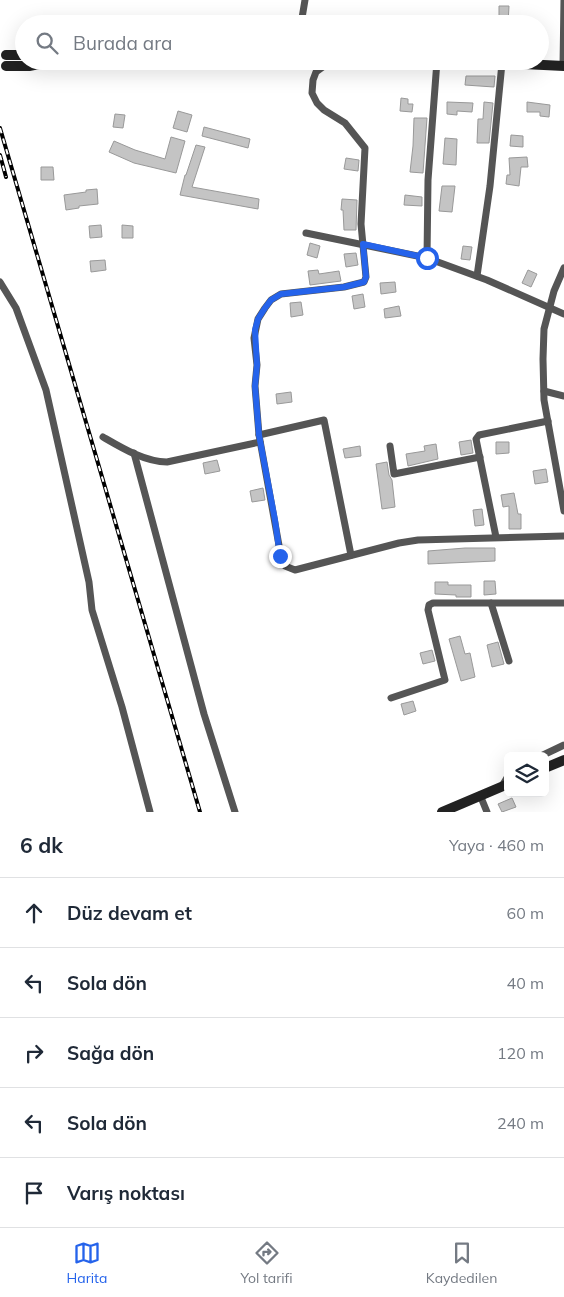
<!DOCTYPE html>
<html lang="tr">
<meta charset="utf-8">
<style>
body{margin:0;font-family:Mulish,sans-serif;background:#f2f2f3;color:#1f2937}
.controls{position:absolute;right:15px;bottom:15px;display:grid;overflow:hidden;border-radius:8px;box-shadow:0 5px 20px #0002}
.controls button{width:45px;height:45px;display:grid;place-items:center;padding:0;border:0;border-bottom:1px solid #e0e1e3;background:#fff;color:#1f2937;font:25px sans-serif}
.stop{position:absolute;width:15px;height:15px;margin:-11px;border:4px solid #2563eb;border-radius:50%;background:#fff}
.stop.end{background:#2563eb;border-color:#fff;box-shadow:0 1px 5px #0008}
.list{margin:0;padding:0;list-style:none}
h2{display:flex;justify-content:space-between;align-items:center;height:65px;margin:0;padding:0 20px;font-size:21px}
h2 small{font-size:16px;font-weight:400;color:#747a83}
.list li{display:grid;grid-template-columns:32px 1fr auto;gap:15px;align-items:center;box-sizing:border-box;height:70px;padding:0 20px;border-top:1px solid #e0e1e3}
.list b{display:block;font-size:19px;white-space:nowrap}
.list em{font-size:16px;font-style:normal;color:#747a83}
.icon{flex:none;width:28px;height:28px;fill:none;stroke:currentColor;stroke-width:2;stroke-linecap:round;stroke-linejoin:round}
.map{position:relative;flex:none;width:564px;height:812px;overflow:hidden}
.search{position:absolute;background:#fff;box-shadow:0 5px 20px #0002;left:15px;right:15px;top:15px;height:55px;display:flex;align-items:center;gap:12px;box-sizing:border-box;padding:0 18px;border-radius:28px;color:#747a83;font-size:19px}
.sheet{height:415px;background:#fff}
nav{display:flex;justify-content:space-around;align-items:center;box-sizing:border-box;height:70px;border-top:1px solid #e0e1e3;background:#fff;font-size:14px;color:#747a83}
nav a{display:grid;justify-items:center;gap:2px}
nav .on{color:#2563eb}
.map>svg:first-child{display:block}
.building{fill:#c4c4c4;stroke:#999}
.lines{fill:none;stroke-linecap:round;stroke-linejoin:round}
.street{stroke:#555;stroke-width:7}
.secondary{stroke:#222;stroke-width:10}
.rail-casing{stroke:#000;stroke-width:4}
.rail{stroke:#fff;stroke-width:2;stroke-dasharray:5.5;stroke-linecap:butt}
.route{stroke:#2563eb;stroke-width:6}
</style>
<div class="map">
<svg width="564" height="812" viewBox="0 0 564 812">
<rect width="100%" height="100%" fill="#fff"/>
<g class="building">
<polygon points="499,6 509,6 508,24 499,24"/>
<polygon points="466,76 495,76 494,87 465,85"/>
<polygon points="401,98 408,99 408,104 413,104 412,112 400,111"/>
<polygon points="447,102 473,103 472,112 457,111 457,115 447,114"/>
<polygon points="484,102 493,103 489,143 477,143 478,119 483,119"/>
<polygon points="527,102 550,105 549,117 540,116 540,112 527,112"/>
<polygon points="178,111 192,115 187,132 173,128"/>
<polygon points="115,114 125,115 123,128 113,127"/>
<polygon points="414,118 427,118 423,173 410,172 413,146"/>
<polygon points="204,127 250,139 248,148 202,136"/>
<polygon points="511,135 523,136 523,147 510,146"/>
<polygon points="171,137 185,141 176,173 134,163 109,152 114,141 135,150 165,159"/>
<polygon points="445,138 457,139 456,165 443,164"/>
<polygon points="196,145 205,147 192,187 259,199 258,209 180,195 185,175 186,175"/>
<polygon points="527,157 528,167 521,167 519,186 506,184 507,175 510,175 509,158"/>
<polygon points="346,158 359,160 358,171 344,169"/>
<polygon points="41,167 53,167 54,180 41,180"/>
<polygon points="442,186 455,186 452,212 439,211"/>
<polygon points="97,189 98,204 79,206 79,208 66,210 64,195 86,192 86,190"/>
<polygon points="405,195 422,197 422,206 404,205"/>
<polygon points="342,199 357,200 356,230 344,230 343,210 341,210"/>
<polygon points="101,225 102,237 90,238 89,226"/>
<polygon points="122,225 133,226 133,238 122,238"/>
<polygon points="310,243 320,246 317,258 307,255"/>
<polygon points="463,246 472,247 470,260 461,259"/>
<polygon points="356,253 358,265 346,267 344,254"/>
<polygon points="105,260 106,270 91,272 90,261"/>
<polygon points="318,270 319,274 339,271 341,281 310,285 308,271"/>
<polygon points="528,270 537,274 531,287 522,283"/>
<polygon points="395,282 396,292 381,294 380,283"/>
<polygon points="363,294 365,307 354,309 352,296"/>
<polygon points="301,302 303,315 291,317 290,303"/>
<polygon points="399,306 401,316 385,318 384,309"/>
<polygon points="291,392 292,402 277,404 276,394"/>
<polygon points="471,440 473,453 461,455 459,442"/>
<polygon points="496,442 509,442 509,453 496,454"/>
<polygon points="436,444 438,459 408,466 406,454 425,451 424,446"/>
<polygon points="360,446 361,456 345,458 343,449"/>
<polygon points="217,460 220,471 205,474 203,463"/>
<polygon points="387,462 389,475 392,480 395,507 382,509 376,464"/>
<polygon points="546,469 548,482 535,484 533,471"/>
<polygon points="263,488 265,500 252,502 250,491"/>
<polygon points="514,493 518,514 521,514 521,529 509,529 509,506 503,507 501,495"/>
<polygon points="482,509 484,525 475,526 473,510"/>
<polygon points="465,548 495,548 495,561 428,564 428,551"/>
<polygon points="484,581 495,581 496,594 484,595"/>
<polygon points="435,582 448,582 448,585 471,585 471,597 456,597 456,595 435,594"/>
<polygon points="460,636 465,654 470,653 475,677 461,681 449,639"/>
<polygon points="498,642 504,664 492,667 487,645"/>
<polygon points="432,650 435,661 423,664 420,653"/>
<polygon points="413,701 416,711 404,715 401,704"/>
<polygon points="512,798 516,807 502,812 498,804"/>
</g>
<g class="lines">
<g class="street">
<polyline points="301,24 305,0"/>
<polyline points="331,61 316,72 313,80 312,93 317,103 324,110 345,123 365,148 361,224 366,277 364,282 344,287 281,294 271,300 265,308 258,319 254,338 257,365 255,386 259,435 282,562 285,566 295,570 399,543 418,540 564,536"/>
<polyline points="563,66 564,0"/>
<polyline points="306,233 427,258 487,280 564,314"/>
<polyline points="427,258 428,180 437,61"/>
<polyline points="564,268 554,291 544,329 543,359 544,400 564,511"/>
<polyline points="477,276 490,186 502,63"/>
<polyline points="0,282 16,308 46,390 89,582 92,610 122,707 150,812"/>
<polyline points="544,391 564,396"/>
<polyline points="259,435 324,420 351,555"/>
<path d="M 103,437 C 122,448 145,462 167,462 L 260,442"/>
<polyline points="390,446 394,474 480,457"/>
<polyline points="134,453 204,714 235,812"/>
<polyline points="496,537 476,439 479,435 548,421"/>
<polyline points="491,603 509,661"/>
<polyline points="391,698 445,680 428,610 429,605 433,603 564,603"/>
<polyline points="541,756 564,745"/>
<polyline points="502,786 508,776"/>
<polyline points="480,795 487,812"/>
</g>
<g class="secondary">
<polyline points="6,55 24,55"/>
<polyline points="458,61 564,66"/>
<polyline points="6,66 29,66 54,61"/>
<polyline points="545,768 564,760"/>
<polyline points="442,812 508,784"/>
</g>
<defs>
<g id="rail">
<polyline points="0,128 200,812"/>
<polyline points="0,155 6,177"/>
</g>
</defs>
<use href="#rail" class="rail-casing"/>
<use href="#rail" class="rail"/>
</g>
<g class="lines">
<polyline class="route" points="280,556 275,520 259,435 255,386 257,365 255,330 258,319 265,308 271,300 281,294 344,287 364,282 366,277 363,244 427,258"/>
</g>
</svg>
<div class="controls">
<button><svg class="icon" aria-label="layers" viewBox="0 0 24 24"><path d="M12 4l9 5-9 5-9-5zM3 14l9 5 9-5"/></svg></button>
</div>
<div class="stop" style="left:427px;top:258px"></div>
<div class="stop end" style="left:280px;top:556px"></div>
<div class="search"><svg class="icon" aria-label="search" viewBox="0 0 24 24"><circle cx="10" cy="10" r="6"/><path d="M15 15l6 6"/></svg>Burada ara</div>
</div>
<section class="sheet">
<h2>6 dk<small>Yaya · 460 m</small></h2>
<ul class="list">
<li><svg class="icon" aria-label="ahead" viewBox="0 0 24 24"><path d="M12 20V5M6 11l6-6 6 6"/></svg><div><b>Düz devam et</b></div><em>60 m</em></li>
<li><svg class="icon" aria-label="left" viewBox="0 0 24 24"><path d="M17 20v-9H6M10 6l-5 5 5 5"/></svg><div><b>Sola dön</b></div><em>40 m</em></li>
<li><svg class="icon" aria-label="right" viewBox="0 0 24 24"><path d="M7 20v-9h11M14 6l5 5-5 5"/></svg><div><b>Sağa dön</b></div><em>120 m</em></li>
<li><svg class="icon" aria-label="left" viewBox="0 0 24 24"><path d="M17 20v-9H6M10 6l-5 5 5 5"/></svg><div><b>Sola dön</b></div><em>240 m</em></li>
<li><svg class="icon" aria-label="arrive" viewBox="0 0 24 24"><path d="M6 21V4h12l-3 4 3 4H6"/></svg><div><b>Varış noktası</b></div></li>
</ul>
</section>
<nav>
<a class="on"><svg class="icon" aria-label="map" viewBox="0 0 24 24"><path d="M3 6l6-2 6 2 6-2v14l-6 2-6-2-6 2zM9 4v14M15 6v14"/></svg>Harita</a>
<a><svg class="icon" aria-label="directions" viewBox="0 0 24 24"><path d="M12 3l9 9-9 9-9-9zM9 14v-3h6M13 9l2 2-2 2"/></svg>Yol tarifi</a>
<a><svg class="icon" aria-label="saved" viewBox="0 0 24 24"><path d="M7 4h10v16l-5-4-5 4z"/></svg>Kaydedilen</a>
</nav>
